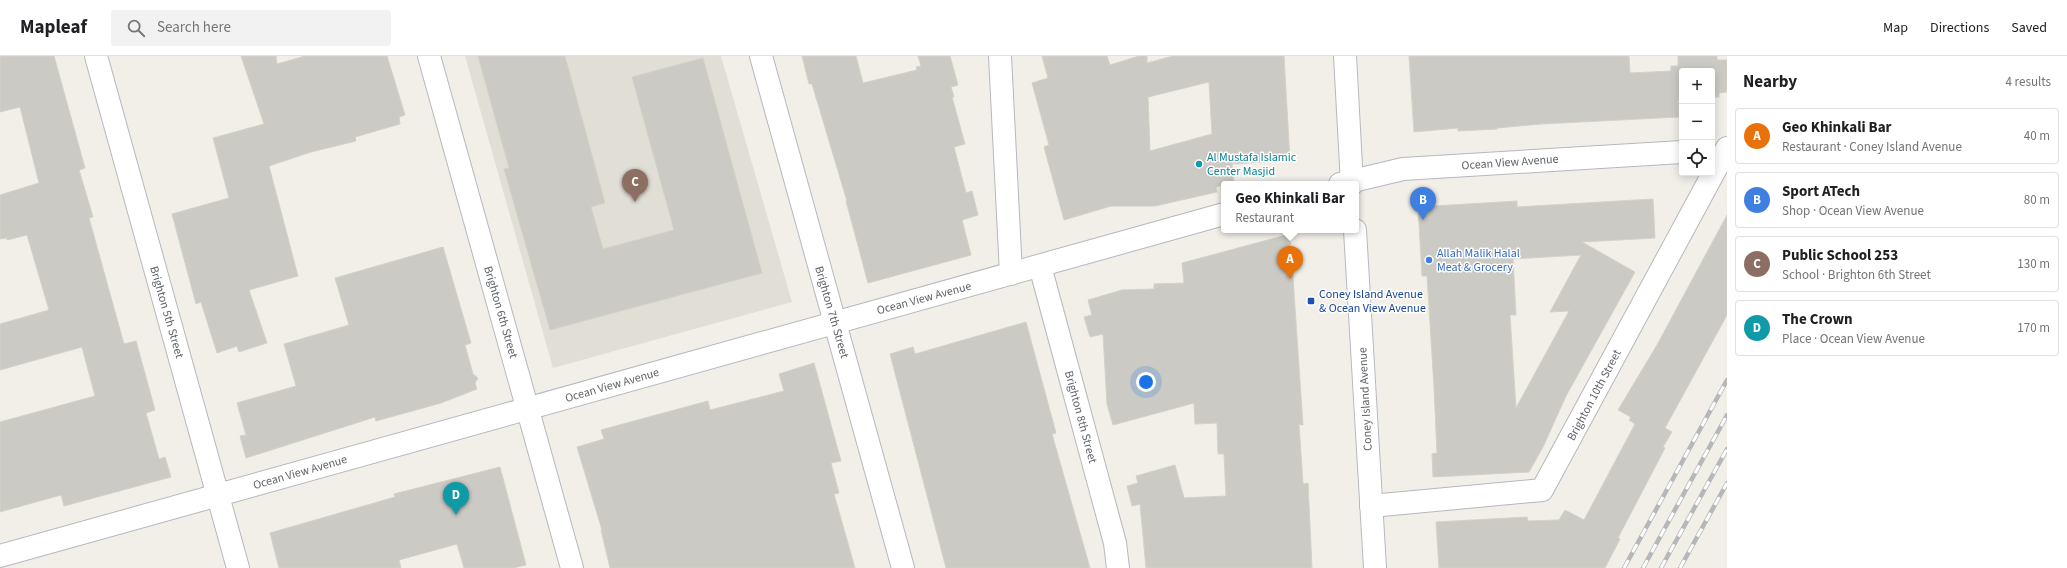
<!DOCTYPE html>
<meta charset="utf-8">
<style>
body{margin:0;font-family:"Source Sans 3",sans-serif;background:#f2f2f2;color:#202124}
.controls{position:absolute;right:12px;top:12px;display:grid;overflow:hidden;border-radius:4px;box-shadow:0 2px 10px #0003}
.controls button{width:36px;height:36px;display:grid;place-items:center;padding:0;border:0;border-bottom:1px solid #e0e0e0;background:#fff;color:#202124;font:20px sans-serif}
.you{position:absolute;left:1146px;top:326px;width:14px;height:14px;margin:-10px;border:3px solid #fff;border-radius:50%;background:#1a73e8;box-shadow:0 0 0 6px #1a73e833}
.badge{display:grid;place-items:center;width:26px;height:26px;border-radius:50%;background:#7c3aed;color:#fff;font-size:13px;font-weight:700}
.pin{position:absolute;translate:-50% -33px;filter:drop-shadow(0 1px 2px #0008)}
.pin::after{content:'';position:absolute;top:21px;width:14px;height:12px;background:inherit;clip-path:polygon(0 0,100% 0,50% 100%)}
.popup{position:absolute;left:1221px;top:125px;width:138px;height:52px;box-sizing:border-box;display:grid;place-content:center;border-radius:4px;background:#fff;filter:drop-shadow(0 1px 3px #0005);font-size:13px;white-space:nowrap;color:#757577}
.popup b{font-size:15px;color:#202124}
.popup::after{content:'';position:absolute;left:50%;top:100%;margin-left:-8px;border:8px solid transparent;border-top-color:#fff}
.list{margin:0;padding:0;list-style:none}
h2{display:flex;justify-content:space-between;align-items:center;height:52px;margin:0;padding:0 16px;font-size:17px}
h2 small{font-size:13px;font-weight:400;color:#757577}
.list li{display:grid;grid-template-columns:26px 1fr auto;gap:12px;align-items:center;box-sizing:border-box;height:56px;margin:0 8px 8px;padding:0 8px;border:1px solid #e0e0e0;border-radius:4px}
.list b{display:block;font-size:15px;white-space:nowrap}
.list p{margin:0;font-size:13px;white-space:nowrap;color:#757577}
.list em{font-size:13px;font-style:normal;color:#757577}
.icon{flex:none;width:22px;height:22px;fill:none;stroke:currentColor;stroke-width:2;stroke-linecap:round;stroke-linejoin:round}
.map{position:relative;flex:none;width:1727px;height:512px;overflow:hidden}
header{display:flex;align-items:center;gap:24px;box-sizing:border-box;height:56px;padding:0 20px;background:#fff;border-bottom:1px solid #e0e0e0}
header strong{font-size:19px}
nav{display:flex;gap:22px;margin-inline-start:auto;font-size:14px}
.search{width:280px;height:36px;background:#f2f2f2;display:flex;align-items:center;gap:10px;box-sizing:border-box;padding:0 14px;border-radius:4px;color:#757577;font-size:15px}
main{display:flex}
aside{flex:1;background:#fff}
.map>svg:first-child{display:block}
.education{fill:#e1ded6}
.building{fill:#cccac5;stroke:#d6d1c6;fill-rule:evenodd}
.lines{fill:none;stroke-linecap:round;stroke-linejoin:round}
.minor-casing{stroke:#b5b8bc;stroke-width:24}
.secondary-casing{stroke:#b6babf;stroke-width:24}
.minor{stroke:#fff;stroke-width:22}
.secondary{stroke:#fff;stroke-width:22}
.rail-casing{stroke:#b6b7b8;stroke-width:4.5}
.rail{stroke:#fff;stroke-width:3;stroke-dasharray:9;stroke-linecap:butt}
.culture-dot{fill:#0f9aa8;stroke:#fff;stroke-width:1.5}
.shop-dot{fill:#3f7fe0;stroke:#fff;stroke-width:1.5}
.transit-dot{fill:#1a4fb4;stroke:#fff;stroke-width:1.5}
.labels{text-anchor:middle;stroke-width:3;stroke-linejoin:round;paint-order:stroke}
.culture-label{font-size:12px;fill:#0d838f;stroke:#fff;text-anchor:start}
.street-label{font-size:12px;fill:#5f6368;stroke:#fff}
.shop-label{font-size:12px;fill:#366cbe;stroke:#fff;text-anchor:start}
.transit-label{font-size:12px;fill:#164399;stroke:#fff;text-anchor:start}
</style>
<header>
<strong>Mapleaf</strong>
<div class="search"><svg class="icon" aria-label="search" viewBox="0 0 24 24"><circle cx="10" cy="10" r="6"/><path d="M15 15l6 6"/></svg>Search here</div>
<nav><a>Map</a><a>Directions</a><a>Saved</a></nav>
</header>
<main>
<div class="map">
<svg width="1727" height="512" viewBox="0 0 1727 512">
<rect width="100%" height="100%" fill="#f1efe8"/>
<polygon class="education" points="465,0 721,0 792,246 553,312"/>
<g class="building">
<polygon points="0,0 54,0 85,112 79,114 93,161 89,162 124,288 136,285 155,354 146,357 159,403 165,401 171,421 64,450 61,439 0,456 0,366 95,340 82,291 0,314 0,268 49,254 27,179 7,184 7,182 0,183 0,139 39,127 20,51 0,56"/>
<polygon points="241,0 276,0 277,8 305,0 387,0 405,59 399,61 400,68 355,81 356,85 311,96 269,110 298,220 249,234 267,287 239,296 237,290 217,297 201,246 196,248 172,158 229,142 213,82 264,68"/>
<polygon points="478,0 565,0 605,147 591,151 603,193 674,174 632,21 703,2 762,217 550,274 504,113 509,112"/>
<polygon points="802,0 856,0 863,27 917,14 916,11 921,10 918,0 950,0 958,29 951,31 954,41 952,41 965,88 954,91 966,137 972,135 978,159 962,164 971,199 868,227 846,145 847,145 812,28 809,28"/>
<path d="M 1042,0 L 1107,0 L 1110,9 L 1139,0 L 1147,0 L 1147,7 L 1173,0 L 1284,0 L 1290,104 L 1232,108 L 1234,126 L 1216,131 L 1217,136 L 1155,150 L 1111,150 L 1064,164 L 1044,91 L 1049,89 L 1032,27 L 1048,22 ZM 1209,26 L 1212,78 L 1150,95 L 1148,41 Z"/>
<polygon points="1409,0 1629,0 1630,17 1671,15 1671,10 1678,10 1678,0 1717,0 1717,4 1727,4 1727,36 1719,37 1719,41 1712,41 1712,15 1682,15 1682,44 1678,44 1679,61 1541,68 1497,72 1497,73 1458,75 1458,72 1414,76"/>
<path d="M 1653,143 L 1655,182 L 1582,186 L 1635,216 L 1566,340 L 1543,391 L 1529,416 L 1433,421 L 1432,398 L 1437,397 L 1434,331 L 1427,220 L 1422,220 L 1418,151 L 1517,145 L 1517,151 ZM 1581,199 L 1550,256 L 1569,255 L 1516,352 L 1510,259 L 1516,259 L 1513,203 Z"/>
<polygon points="1727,159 1727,259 1665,372 1672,376 1663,391 1665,392 1618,482 1620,483 1605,512 1439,512 1436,466 1527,461 1528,465 1559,464 1565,454 1584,464 1635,368 1629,364 1631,361 1618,354 1657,289"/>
<polygon points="1290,178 1303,369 1299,368 1303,428 1308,427 1312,512 1146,512 1140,448 1132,450 1127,430 1138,427 1136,420 1175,409 1184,442 1226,440 1224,398 1218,398 1217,367 1195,368 1194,347 1113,369 1107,348 1103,278 1090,281 1084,261 1092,259 1088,244 1122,234 1154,233 1154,228 1184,227 1182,207"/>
<polygon points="443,191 471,287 465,289 473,318 478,322 475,327 477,333 441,347 376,365 375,361 246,402 240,380 246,379 237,347 296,330 284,288 349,269 335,222"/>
<polygon points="1026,266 1056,377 1052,378 1090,512 946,512 890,298 913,291 915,298"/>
<polygon points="814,307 841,405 831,407 839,437 834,438 855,512 610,512 601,474 602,474 577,391 604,383 601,374 656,359 708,345 710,354 784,335 779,318"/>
<polygon points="500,411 526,509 513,512 464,512 457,488 399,504 401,512 279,512 270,477 395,441 394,438"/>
</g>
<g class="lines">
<defs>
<g id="minor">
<polyline points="96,0 238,512"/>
<polyline points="429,0 572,512"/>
<polyline points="761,0 903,512"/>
<polyline points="1000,0 1011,218"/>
<polyline points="1340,128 1403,113 1682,96"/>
<polyline points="1040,210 1115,487 1118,512"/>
<polyline points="1371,450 1542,434 1727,92"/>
<polyline points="0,500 1224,158"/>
</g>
<g id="secondary">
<polyline points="1345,0 1352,128"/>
<polyline points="1355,174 1375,512"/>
</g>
</defs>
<use href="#minor" class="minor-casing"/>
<use href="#secondary" class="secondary-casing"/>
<use href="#minor" class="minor"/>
<use href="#secondary" class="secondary"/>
<defs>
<g id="rail">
<polyline points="1624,512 1727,324"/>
<polyline points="1643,512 1727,359"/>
<polyline points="1661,512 1727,393"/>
<polyline points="1680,512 1727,427"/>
</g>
</defs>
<use href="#rail" class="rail-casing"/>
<use href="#rail" class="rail"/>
</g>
<circle class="culture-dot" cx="1199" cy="108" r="4"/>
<circle class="shop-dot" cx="1429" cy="204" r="4"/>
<rect class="transit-dot" x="1307" y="241" width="8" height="8" rx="2"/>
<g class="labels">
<g class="culture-label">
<text x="1207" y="105">Al Mustafa Islamic<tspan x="1207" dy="14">Center Masjid</tspan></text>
</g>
<g class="street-label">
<text transform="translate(1510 106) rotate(-4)" y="4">Ocean View Avenue</text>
<text transform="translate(924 242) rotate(-15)" y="4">Ocean View Avenue</text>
<text transform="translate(167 256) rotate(74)" y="4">Brighton 5th Street</text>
<text transform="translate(501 256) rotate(74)" y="4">Brighton 6th Street</text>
<text transform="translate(832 256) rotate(74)" y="4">Brighton 7th Street</text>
<text transform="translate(612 329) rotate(-16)" y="4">Ocean View Avenue</text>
<text transform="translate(1594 339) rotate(-62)" y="4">Brighton 10th Street</text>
<text transform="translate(1365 343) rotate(-93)" y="4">Coney Island Avenue</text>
<text transform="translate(1081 361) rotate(75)" y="4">Brighton 8th Street</text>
<text transform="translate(300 416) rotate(-16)" y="4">Ocean View Avenue</text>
</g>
<g class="shop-label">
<text x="1437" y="201">Allah Malik Halal<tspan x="1437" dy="14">Meat &amp; Grocery</tspan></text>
</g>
<g class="transit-label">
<text x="1319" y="242">Coney Island Avenue<tspan x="1319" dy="14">&amp; Ocean View Avenue</tspan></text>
</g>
</g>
</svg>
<div class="controls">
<button>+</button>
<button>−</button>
<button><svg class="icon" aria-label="locate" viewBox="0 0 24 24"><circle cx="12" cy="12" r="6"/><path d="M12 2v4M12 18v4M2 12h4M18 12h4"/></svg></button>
</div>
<div class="you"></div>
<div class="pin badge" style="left:1290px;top:223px;background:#e8710a">A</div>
<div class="popup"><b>Geo Khinkali Bar</b>Restaurant</div>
<div class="pin badge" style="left:1423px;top:164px;background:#3f7fe0">B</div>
<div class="pin badge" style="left:635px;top:146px;background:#8d6e63">C</div>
<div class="pin badge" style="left:456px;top:459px;background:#0f9aa8">D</div>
</div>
<aside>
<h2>Nearby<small>4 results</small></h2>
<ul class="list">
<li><span class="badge" style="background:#e8710a">A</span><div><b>Geo Khinkali Bar</b><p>Restaurant · Coney Island Avenue</p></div><em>40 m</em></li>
<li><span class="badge" style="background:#3f7fe0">B</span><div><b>Sport ATech</b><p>Shop · Ocean View Avenue</p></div><em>80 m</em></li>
<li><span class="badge" style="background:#8d6e63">C</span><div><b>Public School 253</b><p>School · Brighton 6th Street</p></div><em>130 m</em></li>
<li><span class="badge" style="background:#0f9aa8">D</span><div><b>The Crown</b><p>Place · Ocean View Avenue</p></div><em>170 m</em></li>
</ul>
</aside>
</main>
